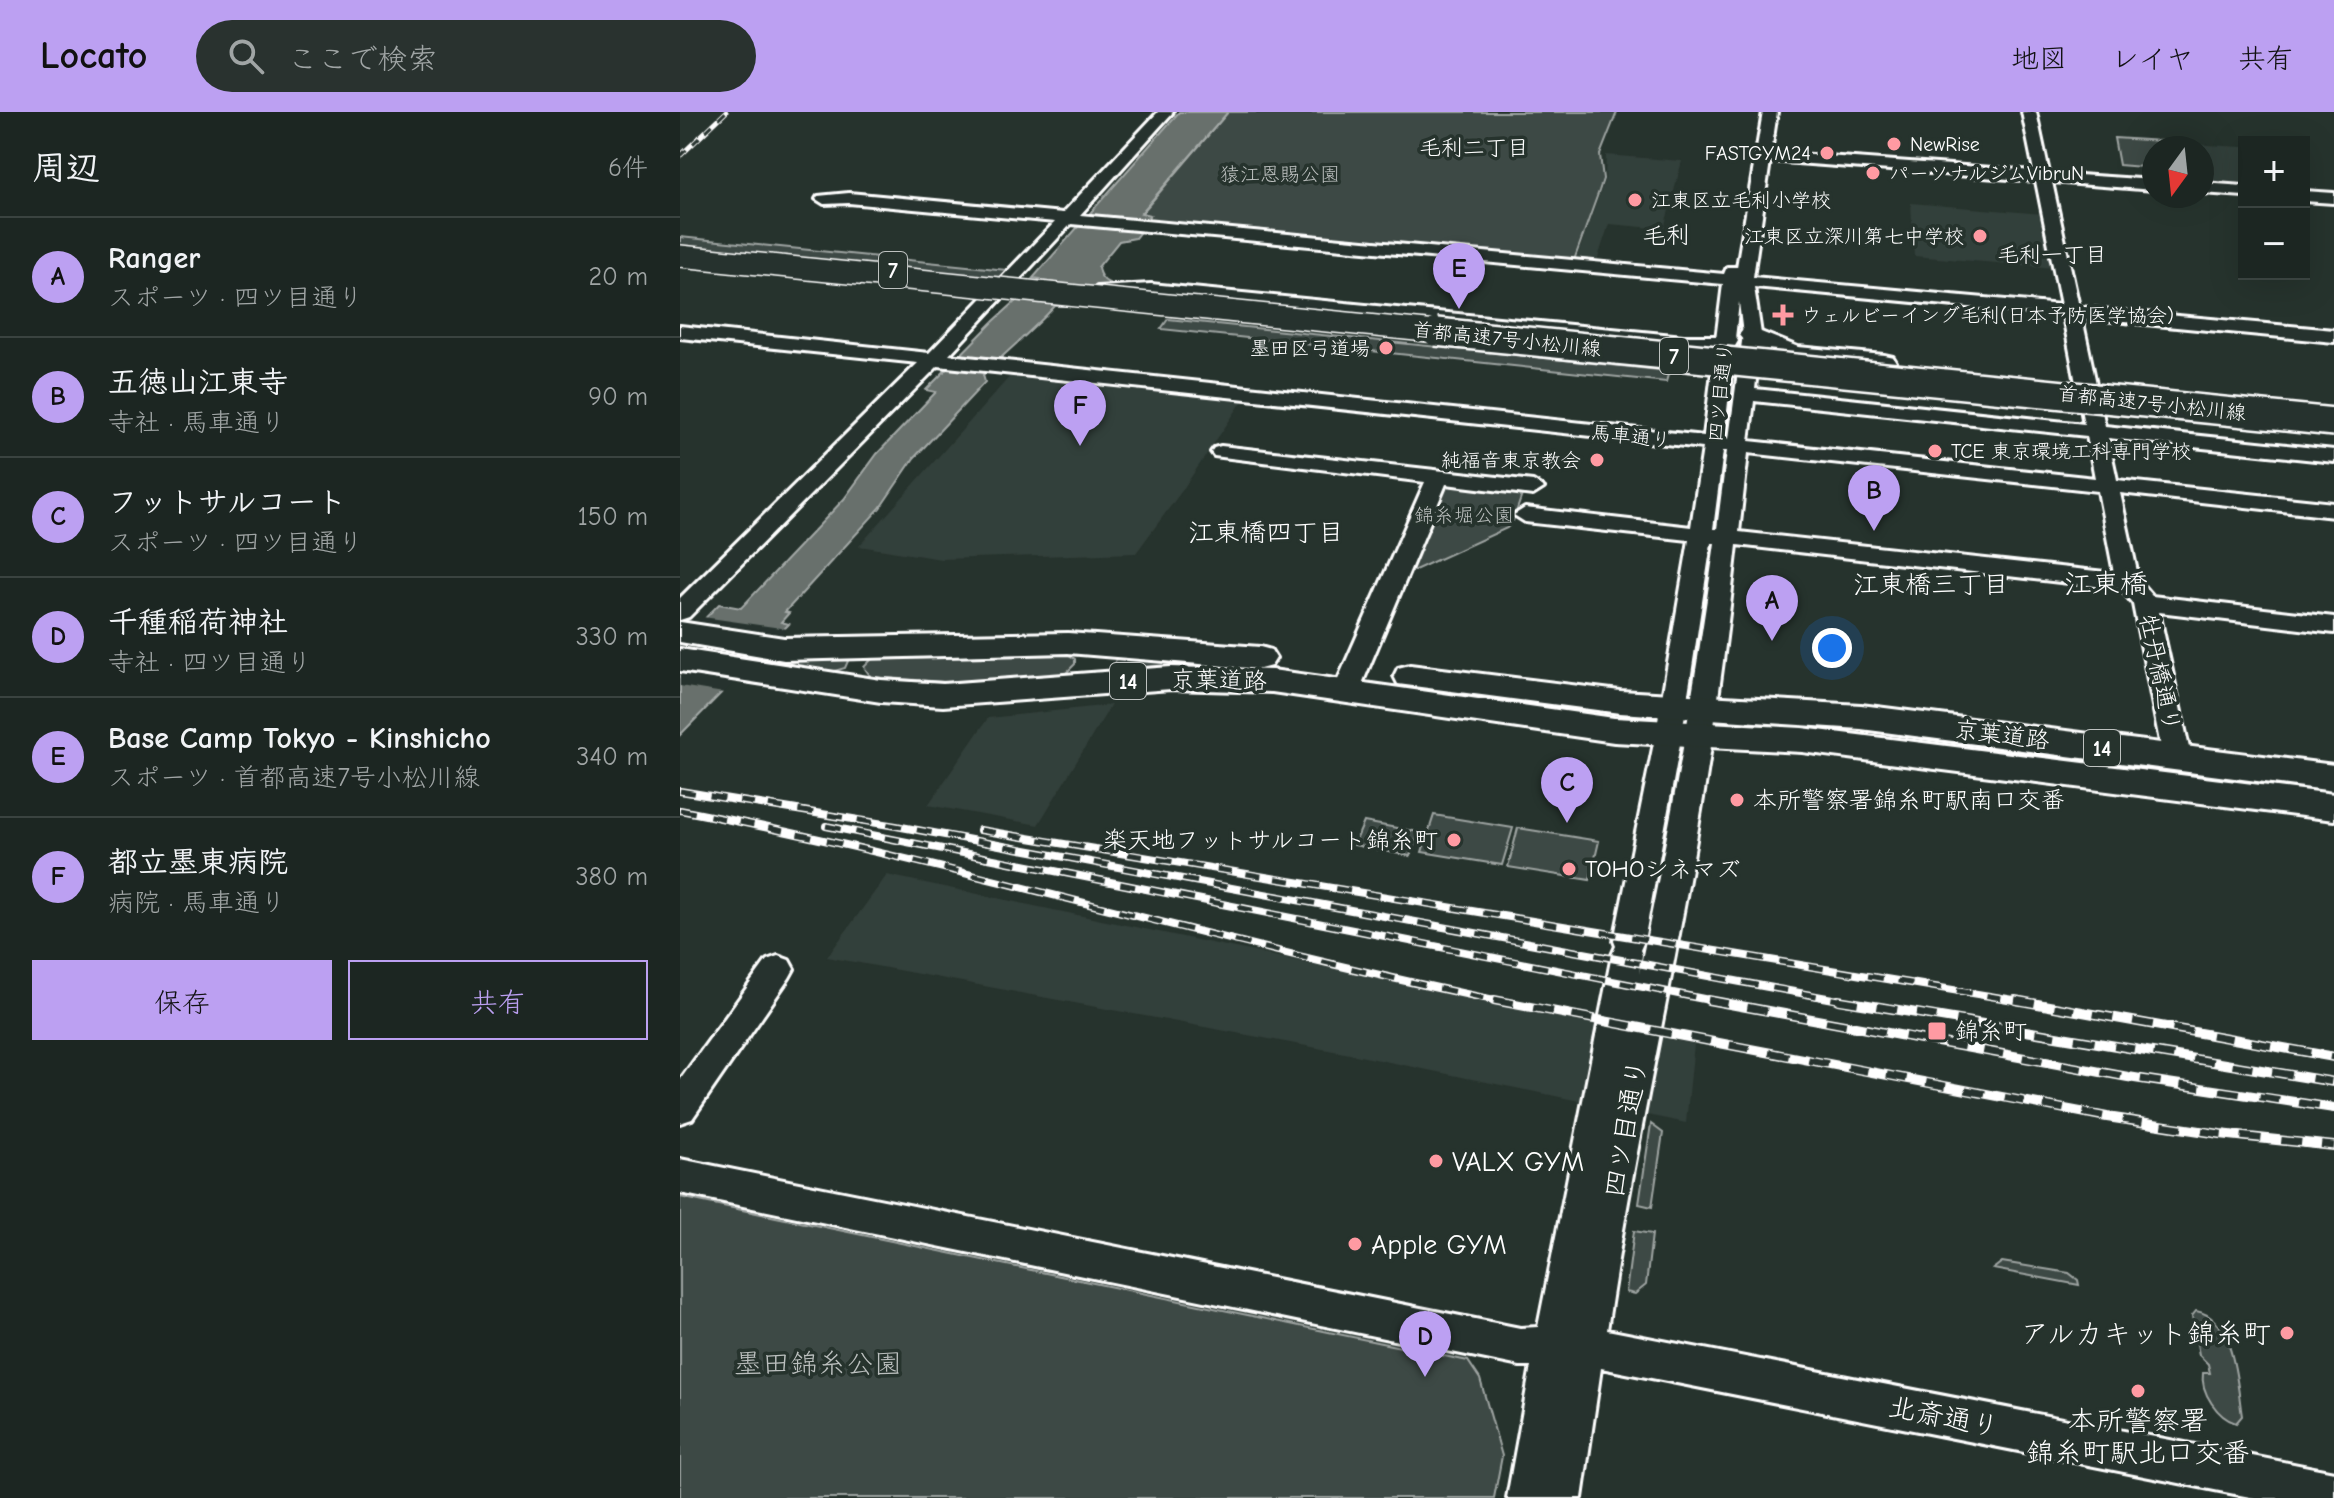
<!DOCTYPE html>
<html lang="ja">
<meta charset="utf-8">
<style>
body{margin:0;font-family:"Comic Neue","Klee One",sans-serif;background:#29322f;color:#f1f3f6}
.controls{position:absolute;right:24px;top:24px;display:grid;overflow:hidden;border-radius:0px;box-shadow:0 8px 32px #0002}
.controls button{width:72px;height:72px;display:grid;place-items:center;padding:0;border:0;border-bottom:2px solid #3a4340;background:#1c2622;color:#f1f3f6;font:40px sans-serif}
.compass{position:absolute;left:1462px;top:24px;width:72px;height:72px;border-radius:50%;background:#1c2622;box-shadow:0 8px 32px #0002;rotate:195deg}
.you{position:absolute;left:1152px;top:536px;width:28px;height:28px;margin:-20px;border:6px solid #fff;border-radius:50%;background:#1a73e8;box-shadow:0 0 0 12px #1a73e833}
.badge{display:grid;place-items:center;width:52px;height:52px;border-radius:50%;background:#bca0f2;color:#111;font-size:26px;font-weight:700}
.pin{position:absolute;translate:-50% -66px;filter:drop-shadow(0 2px 4px #0008)}
.pin::after{content:'';position:absolute;top:42px;width:28px;height:24px;background:inherit;clip-path:polygon(0 0,100% 0,50% 100%)}
.list{margin:0;padding:0;list-style:none}
h2{display:flex;justify-content:space-between;align-items:center;height:104px;margin:0;padding:0 32px;font-size:34px}
h2 small{font-size:26px;font-weight:400;color:#a0a5a5}
.list li{display:grid;grid-template-columns:52px 1fr auto;gap:24px;align-items:center;box-sizing:border-box;height:120px;padding:0 32px;border-top:2px solid #3a4340}
.list b{display:block;font-size:30px;white-space:nowrap}
.list p{margin:0;font-size:26px;white-space:nowrap;color:#a0a5a5}
.list em{font-size:26px;font-style:normal;color:#a0a5a5}
.actions{display:flex;gap:16px;padding:24px 32px}
.actions a{flex:1;padding:18px 0;border:2px solid #bca0f2;border-radius:0px;text-align:center;font-size:28px;color:#bca0f2}
.actions .main{background:#bca0f2;color:#111}
.icon{flex:none;width:44px;height:44px;fill:none;stroke:currentColor;stroke-width:2;stroke-linecap:round;stroke-linejoin:round}
.map{position:relative;flex:none;width:1654px;height:1386px;overflow:hidden}
header{display:flex;align-items:center;gap:48px;box-sizing:border-box;height:112px;padding:0 40px;background:#bca0f2;color:#111}
header strong{font-size:38px}
nav{display:flex;gap:44px;margin-inline-start:auto;font-size:28px}
.search{width:560px;height:72px;background:#29322f;display:flex;align-items:center;gap:20px;box-sizing:border-box;padding:0 28px;border-radius:44px;color:#a0a5a5;font-size:30px}
main{display:flex}
aside{flex:1;background:#1c2622}
.map>svg:first-child{display:block}
.built{fill:#333f3a}
.green{fill:#3e4944;stroke:#9ea4a2;stroke-width:2}
.water{fill:#67706c;stroke:#a4a9a7;stroke-width:2}
.pier{fill:#26332d}
.lines{fill:none;stroke-linecap:round;stroke-linejoin:round}
.secondary-casing{stroke:#fff;stroke-width:6}
.highway-casing{stroke:#fff;stroke-width:6}
.secondary{fill:#26332d;fill-rule:evenodd}
.highway{fill:#26332d;fill-rule:evenodd}
.rail-far2-casing{stroke:#fff;stroke-width:5}
.rail-far1-casing{stroke:#fff;stroke-width:8}
.rail-casing{stroke:#fff;stroke-width:10}
.rail-far2{stroke:#26332d;stroke-width:3;stroke-dasharray:9;stroke-linecap:butt}
.rail-far1{stroke:#26332d;stroke-width:5;stroke-dasharray:15;stroke-linecap:butt}
.rail{stroke:#26332d;stroke-width:7;stroke-dasharray:20;stroke-linecap:butt}
.highway-bridge-far1-casing{stroke:#fff;stroke-width:24;stroke-linecap:butt}
.highway-bridge-casing{stroke:#fff;stroke-width:32;stroke-linecap:butt}
.highway-bridge-far1{stroke:#26332d;stroke-width:21}
.highway-bridge{stroke:#26332d;stroke-width:27}
.poi-dot{fill:#ff9aa2;stroke:#26332d;stroke-width:3}
.labels{text-anchor:middle;stroke-width:7;stroke-linejoin:round;paint-order:stroke}
.far-poi-label{font-size:20px;fill:#fff;stroke:#26332d;text-anchor:start}
.far-park-label{font-size:20px;fill:#bbbfbe;stroke:#26332d}
.far-street-label{font-size:20px;fill:#fff;stroke:#26332d}
.far-neighbourhood-label{font-size:22px;fill:#fff;stroke:#26332d}
.shield{fill:#26332d;stroke:#bec2c0;stroke-width:2}
.shield-label{font-size:22px;font-weight:bold;fill:#fff}
.far-quarter-label{font-size:24px;fill:#fff;stroke:#26332d}
.street-label{font-size:24px;fill:#fff;stroke:#26332d}
.poi-label{font-size:24px;fill:#fff;stroke:#26332d;text-anchor:start}
.neighbourhood-label{font-size:26px;fill:#fff;stroke:#26332d}
.quarter-label{font-size:28px;fill:#fff;stroke:#26332d}
.near-street-label{font-size:28px;fill:#fff;stroke:#26332d}
.near-poi-label{font-size:28px;fill:#fff;stroke:#26332d;text-anchor:start}
.near-park-label{font-size:28px;fill:#bbbfbe;stroke:#26332d}
</style>
<header>
<strong>Locato</strong>
<div class="search"><svg class="icon" aria-label="search" viewBox="0 0 24 24"><circle cx="10" cy="10" r="6"/><path d="M15 15l6 6"/></svg>ここで検索</div>
<nav><a>地図</a><a>レイヤ</a><a>共有</a></nav>
</header>
<main>
<aside>
<h2>周辺<small>6件</small></h2>
<ul class="list">
<li><span class="badge">A</span><div><b>Ranger</b><p>スポーツ · 四ツ目通り</p></div><em>20 m</em></li>
<li><span class="badge">B</span><div><b>五徳山江東寺</b><p>寺社 · 馬車通り</p></div><em>90 m</em></li>
<li><span class="badge">C</span><div><b>フットサルコート</b><p>スポーツ · 四ツ目通り</p></div><em>150 m</em></li>
<li><span class="badge">D</span><div><b>千種稲荷神社</b><p>寺社 · 四ツ目通り</p></div><em>330 m</em></li>
<li><span class="badge">E</span><div><b>Base Camp Tokyo - Kinshicho</b><p>スポーツ · 首都高速7号小松川線</p></div><em>340 m</em></li>
<li><span class="badge">F</span><div><b>都立墨東病院</b><p>病院 · 馬車通り</p></div><em>380 m</em></li>
</ul>
<div class="actions"><a class="main">保存</a><a>共有</a></div>
</aside>
<div class="map">
<svg width="1654" height="1386" viewBox="0 0 1654 1386">
<rect width="100%" height="100%" fill="#26332d"/>
<filter id="ink" filterUnits="userSpaceOnUse"><feTurbulence type="fractalNoise" baseFrequency=".0125" numOctaves="2"/><feDisplacementMap in="SourceGraphic" scale="16" xChannelSelector="R" yChannelSelector="G"/><feConvolveMatrix kernelMatrix="1 2 1 2 8 2 1 2 1" color-interpolation-filters="sRGB"/></filter>
<g filter="url(#ink)">
<g class="built">
<polygon points="1492,31 1564,35 1564,76 1522,73 1522,36 1494,36"/>
<polygon points="926,43 1002,49 984,117 929,112 916,152 895,150 925,67"/>
<polygon points="1231,91 1363,102 1374,156 1234,144"/>
<polygon points="332,262 564,287 501,380 456,441 261,447 179,434"/>
<polygon points="431,593 358,713 248,693 308,606"/>
<polygon points="207,763 1014,932 1006,1011 675,943 147,845"/>
</g>
<g class="green">
<polygon points="548,0 937,0 920,43 923,67 919,79 893,151 467,111 461,102"/>
<polygon points="1434,26 1482,29 1485,36 1474,36 1474,56 1439,53"/>
<polygon points="0,125 327,158 297,184 0,154"/>
<polygon points="488,207 989,259 986,270 481,217"/>
<polygon points="764,370 835,378 842,383 833,409 827,416 724,463"/>
<polygon points="4,536 164,545 168,549 165,556 151,560"/>
<polygon points="386,541 395,547 395,552 384,563 375,565 281,571 191,565 184,555 195,544"/>
<polygon points="438,542 556,552 554,556 431,560"/>
<polygon points="754,703 833,716 822,753 742,740"/>
<polygon points="684,710 739,720 730,744 674,733"/>
<polygon points="838,716 919,729 910,768 828,755"/>
<polygon points="971,1012 983,1021 972,1095 959,1092"/>
<polygon points="0,1085 788,1249 800,1267 822,1344 814,1386 0,1386"/>
<polygon points="954,1119 972,1122 966,1173 955,1182 946,1180"/>
<polygon points="1322,1150 1389,1161 1398,1168 1399,1173 1313,1157"/>
<path d="M 1516,1199 C 1555,1206 1557,1273 1562,1304 L 1556,1311 C 1538,1306 1520,1280 1523,1261 L 1530,1261 L 1528,1252 L 1519,1243 L 1512,1204 Z"/>
</g>
<path class="water" d="M 499,0 L 548,0 L 461,101 L 470,103 L 466,107 L 469,108 L 455,126 L 439,129 L 418,155 C 420,174 438,174 453,176 L 404,194 L 375,194 C 352,219 327,239 303,263 L 305,270 L 234,346 L 200,396 L 105,500 L 109,501 L 101,510 L 109,512 L 0,623 L 0,532 L 39,492 L 61,496 L 164,387 L 197,342 L 256,280 L 246,278 L 314,209 L 360,167 L 353,166 Z"/>
<polygon class="pier" points="23,505 108,517 44,581 0,574 0,527"/>
<g class="lines">
<defs>
<g id="secondary">
<path d="M 478,0 L 493,0 L 400,103 L 1044,162 L 1047,155 L 1057,155 L 1083,0 L 1097,0 L 1091,40 L 1354,59 L 1342,0 L 1356,0 L 1369,61 L 1474,68 L 1474,78 L 1372,70 L 1399,195 L 1654,218 L 1654,230 L 1402,206 L 1425,314 L 1654,338 L 1654,350 L 1428,326 L 1437,368 L 1654,391 L 1654,405 L 1440,381 L 1459,469 L 1472,484 L 1654,505 L 1654,521 L 1479,500 L 1511,645 L 1507,652 L 1497,655 L 1487,652 L 1483,645 L 1453,492 L 1441,477 L 1057,433 C 1046,532 1033,630 1016,728 C 988,892 951,1053 927,1218 L 1654,1360 L 1654,1386 L 1575,1386 L 921,1256 L 902,1386 L 827,1386 L 851,1254 L 840,1254 L 0,1081 L 0,1047 L 840,1216 L 858,1215 L 932,843 L 936,834 L 934,829 L 976,621 L 1009,428 L 845,410 L 834,403 L 845,396 L 1011,415 L 1023,336 L 258,254 L 9,505 L 0,508 L 0,486 L 238,251 L 0,226 L 0,214 L 249,241 L 375,110 L 169,91 L 144,92 L 136,87 L 138,84 L 169,81 L 383,101 ZM 1090,49 L 1356,69 L 1381,193 L 1073,165 ZM 391,112 L 1043,172 L 1024,324 L 269,243 ZM 1074,175 L 1383,204 L 1404,312 L 1075,277 L 1081,222 ZM 1059,190 L 1063,222 L 1049,327 L 1044,326 ZM 1074,289 L 1407,324 L 1415,366 L 1069,329 ZM 1043,339 L 1047,339 L 1037,417 L 1033,417 ZM 1068,341 L 1418,379 L 1434,461 L 1059,420 ZM 1031,431 L 1035,431 C 1015,576 990,719 959,862 L 962,843 L 960,838 L 964,829 L 1002,621 Z"/>
<polygon points="1522,71 1564,74 1564,84 1522,81"/>
<polygon points="1624,79 1654,81 1654,91 1624,89"/>
<polygon points="541,334 853,369 864,376 853,383 766,372 679,579 675,585 666,588 657,585 653,579 745,370 534,344 531,340 534,336"/>
<polygon points="98,844 109,848 114,857 109,866 12,1007 0,1011 0,968 87,848"/>
</g>
<g id="highway">
<polygon points="471,172 1004,224 1055,224 1058,229 1055,234 1004,238 471,186 417,185 414,180 417,175"/>
<path d="M 1071,216 L 1118,235 L 1204,243 L 1213,245 L 1216,250 L 1213,255 L 1204,257 C 1166,255 1083,257 1059,223 L 1063,218 Z"/>
<polygon points="0,510 104,526 388,521 580,535 591,538 596,546 591,554 580,557 388,541 104,548 0,530"/>
<polygon points="0,537 201,568 263,572 491,555 592,558 934,606 1122,616 1654,682 1654,708 1122,640 934,630 592,580 491,577 263,594 201,590 0,559"/>
<polygon points="730,553 940,579 1181,593 1654,653 1654,679 1181,617 940,601 718,572 714,564 718,556"/>
</g>
</defs>
<use href="#secondary" class="secondary-casing"/>
<use href="#highway" class="highway-casing"/>
<use href="#secondary" class="secondary"/>
<use href="#highway" class="highway"/>
<defs>
<polyline id="rail-far2" points="0,44 46,0"/>
<g id="rail-far1">
<polyline points="0,679 216,714 1169,890"/>
<path d="M 0,698 C 277,751 548,834 824,890"/>
<polyline points="146,714 1039,890"/>
<polyline points="300,718 1346,890"/>
</g>
<g id="rail">
<polyline points="814,888 1427,1005 1540,1022 1654,1034"/>
<polyline points="1028,888 1448,965 1654,996"/>
<polyline points="1158,888 1654,970"/>
<polyline points="1335,888 1654,945"/>
</g>
</defs>
<use href="#rail-far2" class="rail-far2-casing"/>
<use href="#rail-far1" class="rail-far1-casing"/>
<use href="#rail" class="rail-casing"/>
<use href="#rail-far2" class="rail-far2"/>
<use href="#rail-far1" class="rail-far1"/>
<use href="#rail" class="rail"/>
<defs>
<polyline id="highway-bridge-far1" points="0,144 776,222"/>
<polyline id="highway-bridge" points="756,220 1654,310"/>
</defs>
<use href="#highway-bridge-far1" class="highway-bridge-far1-casing"/>
<use href="#highway-bridge" class="highway-bridge-casing"/>
<use href="#highway-bridge-far1" class="highway-bridge-far1"/>
<use href="#highway-bridge" class="highway-bridge"/>
</g>
</g>
<g class="poi-dot">
<circle cx="1214" cy="32" r="8"/>
<circle cx="1147" cy="41" r="8"/>
<circle cx="1193" cy="61" r="8"/>
<circle cx="955" cy="88" r="8"/>
<circle cx="1300" cy="124" r="8"/>
<path d="M1099 191h8v8h8v8h-8v8h-8v-8h-8v-8h8z"/>
<circle cx="706" cy="236" r="8"/>
<circle cx="1255" cy="339" r="8"/>
<circle cx="917" cy="348" r="8"/>
<circle cx="1057" cy="688" r="8"/>
<circle cx="774" cy="728" r="8"/>
<circle cx="889" cy="757" r="8"/>
<rect x="1247" y="909" width="20" height="20" rx="4"/>
<circle cx="756" cy="1049" r="8"/>
<circle cx="675" cy="1132" r="8"/>
<circle cx="1607" cy="1221" r="8"/>
<circle cx="1458" cy="1279" r="8"/>
</g>
<g class="labels">
<g class="far-poi-label">
<text x="1230" y="39">NewRise</text>
<text x="1131" y="48" text-anchor="end">FASTGYM24</text>
<text x="1209" y="68">パーソナルジムVibruN</text>
<text x="971" y="95">江東区立毛利小学校</text>
<text x="1284" y="131" text-anchor="end">江東区立深川第七中学校</text>
<text x="1121" y="210">ウェルビーイング毛利(日本予防医学協会)</text>
<text x="690" y="243" text-anchor="end">墨田区弓道場</text>
<text x="1271" y="346">TCE 東京環境工科専門学校</text>
<text x="901" y="355" text-anchor="end">純福音東京教会</text>
</g>
<g class="far-park-label">
<text x="600" y="69">猿江恩賜公園</text>
<text x="784" y="410">錦糸堀公園</text>
</g>
<g class="far-street-label">
<text transform="translate(827 227) rotate(6)" y="7">首都高速7号小松川線</text>
<text transform="translate(1040 280) rotate(-84)" y="7">四ツ目通り</text>
<text transform="translate(1472 291) rotate(6)" y="7">首都高速7号小松川線</text>
<text transform="translate(951 324) rotate(6)" y="7">馬車通り</text>
</g>
<g class="far-neighbourhood-label">
<text x="794" y="43">毛利二丁目</text>
<text x="1372" y="150">毛利一丁目</text>
</g>
<g class="shield">
<rect x="199" y="140" width="28" height="36" rx="6"/>
<rect x="980" y="226" width="28" height="36" rx="6"/>
<rect x="430" y="551" width="36" height="36" rx="6"/>
<rect x="1404" y="618" width="36" height="36" rx="6"/>
</g>
<g class="shield-label">
<text x="213" y="166">7</text>
<text x="994" y="252">7</text>
<text x="448" y="577">14</text>
<text x="1422" y="644">14</text>
</g>
<g class="far-quarter-label">
<text x="986" y="131">毛利</text>
</g>
<g class="street-label">
<text transform="translate(1480 561) rotate(78)" y="8">牡丹橋通り</text>
<text transform="translate(539 568) rotate(1)" y="8">京葉道路</text>
<text transform="translate(1322 623) rotate(7)" y="8">京葉道路</text>
</g>
<g class="poi-label">
<text x="1073" y="696">本所警察署錦糸町駅南口交番</text>
<text x="758" y="736" text-anchor="end">楽天地フットサルコート錦糸町</text>
<text x="905" y="765">TOHOシネマズ</text>
<text x="1275" y="927">錦糸町</text>
</g>
<g class="neighbourhood-label">
<text x="586" y="429">江東橋四丁目</text>
<text x="1251" y="481">江東橋三丁目</text>
</g>
<g class="quarter-label">
<text x="1426" y="481">江東橋</text>
</g>
<g class="near-street-label">
<text transform="translate(945 1016) rotate(-80)" y="10">四ツ目通り</text>
<text transform="translate(1264 1304) rotate(11)" y="10">北斎通り</text>
</g>
<g class="near-poi-label">
<text x="772" y="1059">VALX GYM</text>
<text x="691" y="1142">Apple GYM</text>
<text x="1591" y="1231" text-anchor="end">アルカキット錦糸町</text>
<text x="1458" y="1318" text-anchor="middle">本所警察署<tspan x="1458" dy="32">錦糸町駅北口交番</tspan></text>
</g>
<g class="near-park-label">
<text x="138" y="1261">墨田錦糸公園</text>
</g>
</g>
</svg>
<div class="controls">
<button>+</button>
<button>−</button>
</div>
<svg class="compass" viewBox="-18 -18 36 36"><path d="M0-13l5 13h-10z" fill="#e53935"/><path d="M0 13l5-13h-10z" fill="#a0a5a5"/></svg>
<div class="you"></div>
<div class="pin badge" style="left:1092px;top:529px">A</div>
<div class="pin badge" style="left:1194px;top:419px">B</div>
<div class="pin badge" style="left:887px;top:711px">C</div>
<div class="pin badge" style="left:745px;top:1265px">D</div>
<div class="pin badge" style="left:779px;top:197px">E</div>
<div class="pin badge" style="left:400px;top:334px">F</div>
</div>
</main>
